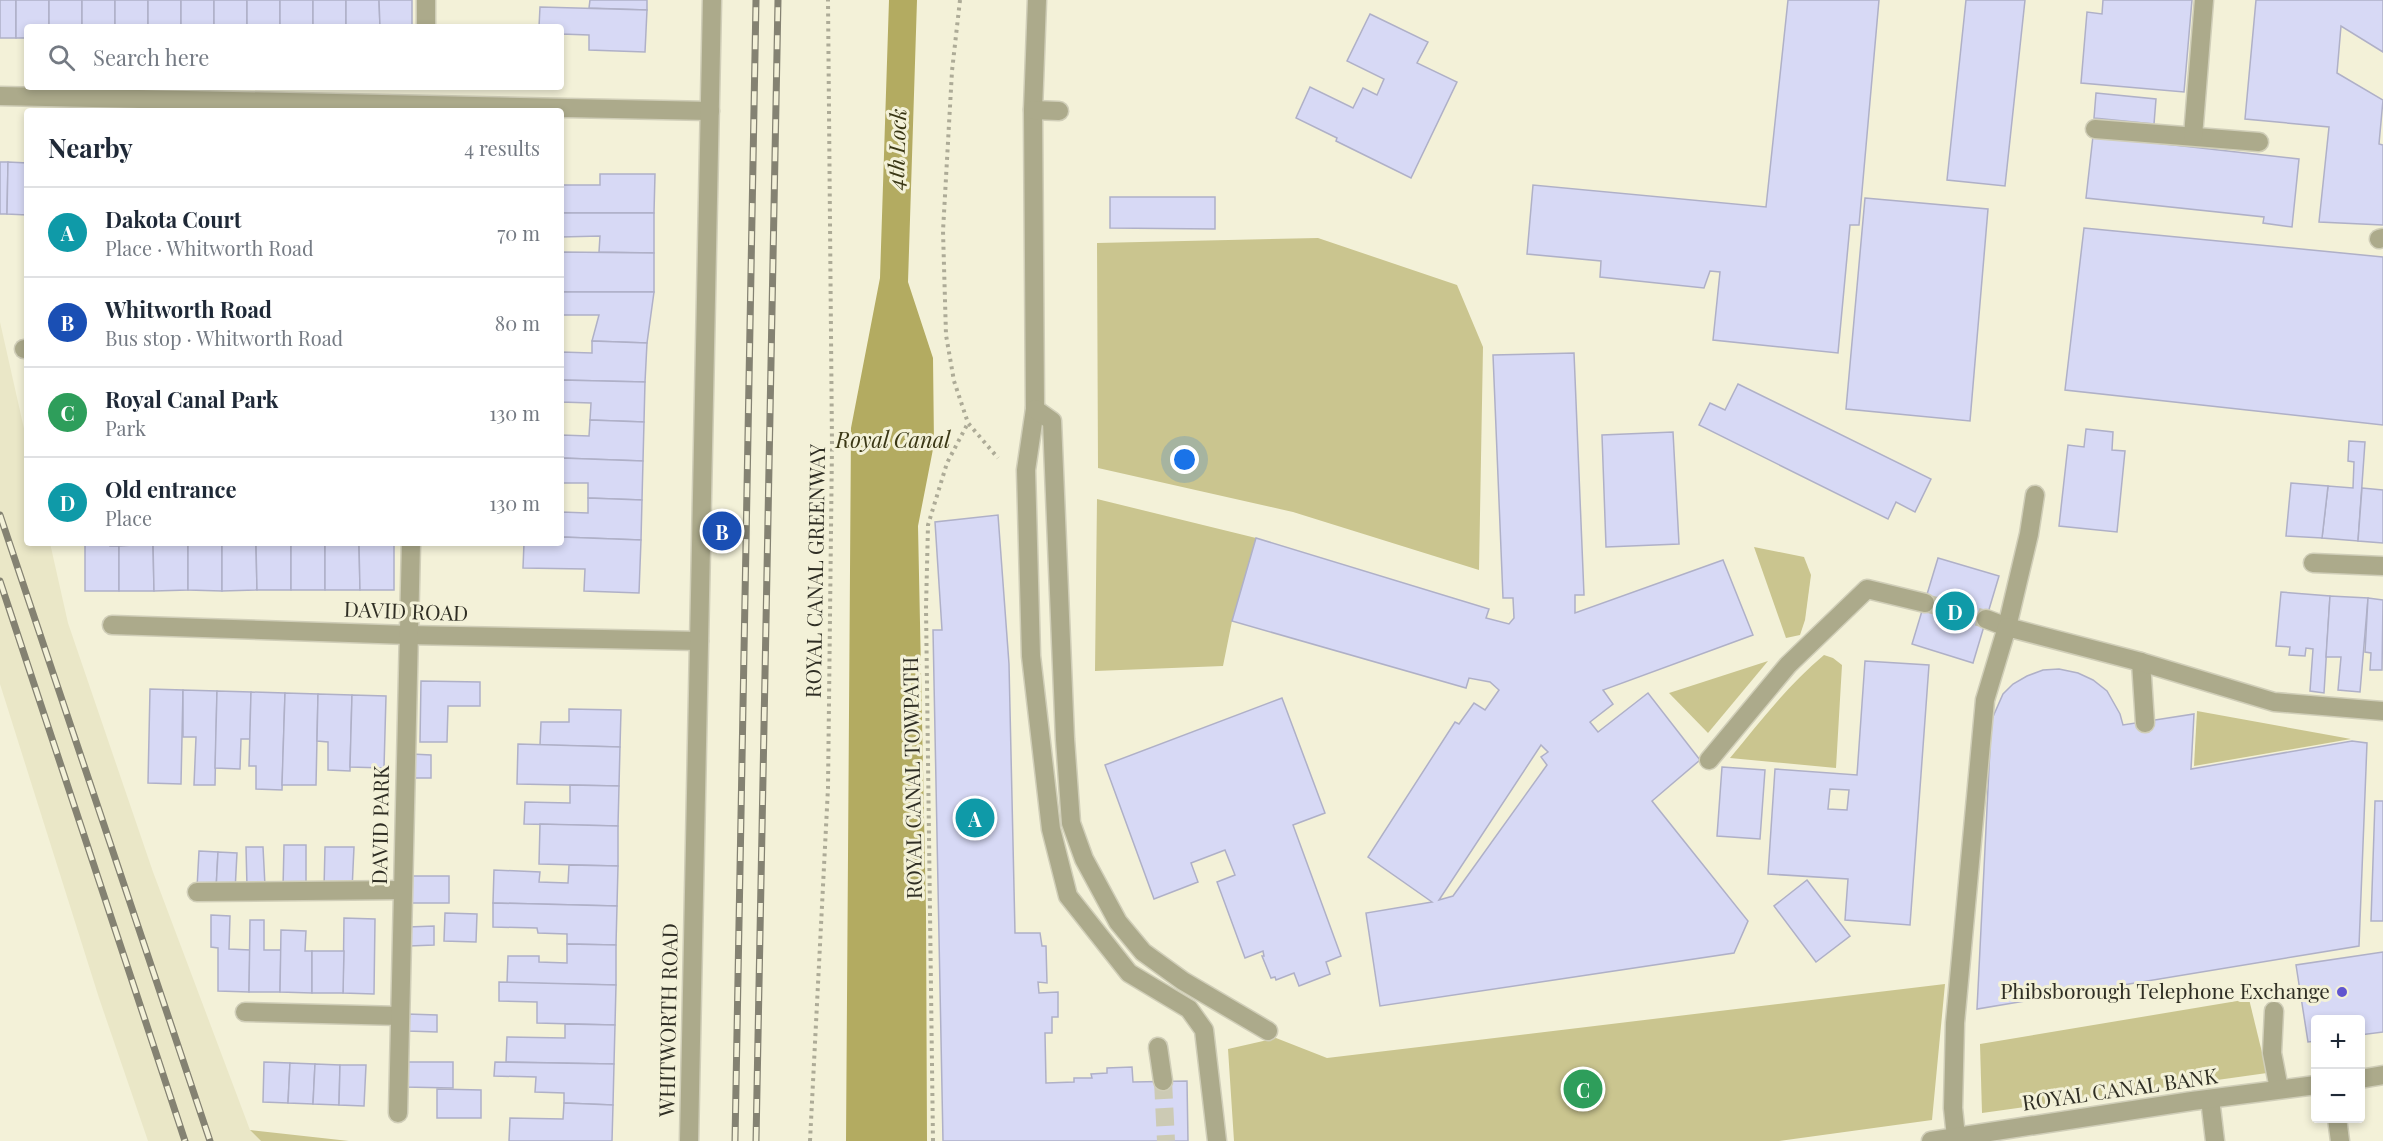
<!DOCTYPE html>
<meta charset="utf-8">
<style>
body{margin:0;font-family:"Playfair Display",serif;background:#f6f6f7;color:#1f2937}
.controls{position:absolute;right:18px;bottom:18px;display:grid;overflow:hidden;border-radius:6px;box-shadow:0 3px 9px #0003}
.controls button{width:54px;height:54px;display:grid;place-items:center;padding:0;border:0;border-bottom:2px solid #e0e1e3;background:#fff;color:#1f2937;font:30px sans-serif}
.you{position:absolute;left:1185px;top:460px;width:21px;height:21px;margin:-15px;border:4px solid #fff;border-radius:50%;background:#1a73e8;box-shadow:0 0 0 9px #1a73e833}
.badge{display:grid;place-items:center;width:39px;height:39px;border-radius:50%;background:#6155ce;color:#fff;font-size:20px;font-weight:700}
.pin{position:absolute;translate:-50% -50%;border:3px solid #fff;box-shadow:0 2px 6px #0006}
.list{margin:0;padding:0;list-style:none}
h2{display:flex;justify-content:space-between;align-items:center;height:78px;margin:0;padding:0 24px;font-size:26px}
h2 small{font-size:20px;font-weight:400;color:#747a83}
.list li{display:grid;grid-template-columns:39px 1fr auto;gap:18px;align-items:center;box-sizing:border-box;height:90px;padding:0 24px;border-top:2px solid #e0e1e3}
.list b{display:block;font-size:22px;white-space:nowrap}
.list p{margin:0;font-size:20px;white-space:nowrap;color:#747a83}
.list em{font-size:20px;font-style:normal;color:#747a83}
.icon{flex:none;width:33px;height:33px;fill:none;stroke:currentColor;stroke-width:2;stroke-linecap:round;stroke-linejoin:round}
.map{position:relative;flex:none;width:2383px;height:1141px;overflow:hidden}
.search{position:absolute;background:#fff;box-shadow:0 3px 9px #0003;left:24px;top:24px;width:540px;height:66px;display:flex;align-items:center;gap:15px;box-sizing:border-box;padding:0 21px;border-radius:6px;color:#747a83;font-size:22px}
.panel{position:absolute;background:#fff;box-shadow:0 3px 9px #0003;left:24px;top:108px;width:540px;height:438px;border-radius:6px}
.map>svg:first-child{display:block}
.built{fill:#eae7c7}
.green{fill:#cac58f}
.water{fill:#b3ab61}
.building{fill:#d7d9f5;stroke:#afb0c7;stroke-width:1.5;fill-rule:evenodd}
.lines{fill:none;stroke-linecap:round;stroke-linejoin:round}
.minor-tunnel{stroke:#cccab4;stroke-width:18;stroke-dasharray:18 9;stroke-linecap:butt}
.minor-casing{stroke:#d0ceb8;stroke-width:21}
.path{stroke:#adab97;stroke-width:4;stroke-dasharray:3 4.5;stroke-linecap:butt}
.minor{stroke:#acaa8b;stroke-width:18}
.rail-casing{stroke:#848272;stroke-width:7}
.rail{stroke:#f3f1d8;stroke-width:4.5;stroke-dasharray:14;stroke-linecap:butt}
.poi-dot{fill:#6155ce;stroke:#f3f1d8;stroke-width:2}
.labels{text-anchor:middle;stroke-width:6;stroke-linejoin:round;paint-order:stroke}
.street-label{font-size:21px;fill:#2f2e24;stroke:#f3f1d8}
.poi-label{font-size:21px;fill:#2f2e24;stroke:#f3f1d8;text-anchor:end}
.water-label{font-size:22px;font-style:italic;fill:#3a3715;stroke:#f3f1d8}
</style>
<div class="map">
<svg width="2383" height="1141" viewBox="0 0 2383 1141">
<rect width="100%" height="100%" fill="#f3f1d8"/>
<polygon class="built" points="0,322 27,442 27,543 50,543 68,623 153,872 250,1130 261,1141 148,1141 99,998 0,684"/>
<g class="green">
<polygon points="1318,238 1457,285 1483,347 1479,570 1293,512 1098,468 1097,243"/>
<polygon points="1097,499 1256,538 1232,621 1223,666 1095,671"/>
<polygon points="1754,547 1804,557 1811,575 1805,620 1800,635 1786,638"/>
<path d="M 1824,655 L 1833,658 L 1842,665 L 1836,768 L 1730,758 C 1760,722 1788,685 1824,655 Z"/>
<polygon points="1768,661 1708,733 1669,693"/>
<polygon points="2197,711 2351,739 2194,766"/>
<polygon points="1945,984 1932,1120 1779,1141 1234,1141 1228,1049 1276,1038 1327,1058"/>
<polygon points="2249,999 2267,1073 1982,1113 1980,1044"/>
<polygon points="250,1130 349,1141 261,1141"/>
</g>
<polygon class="water" points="889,0 917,0 908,282 933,358 934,444 918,526 926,913 927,1141 846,1141 851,428 880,278"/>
<g class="building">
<rect x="0" y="0" width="16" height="38"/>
<polygon points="16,0 49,0 49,27 27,27 27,38 16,38"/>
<rect x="49" y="0" width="33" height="27"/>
<rect x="82" y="0" width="33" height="27"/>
<rect x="115" y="0" width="33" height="27"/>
<rect x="148" y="0" width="33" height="27"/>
<rect x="181" y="0" width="33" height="27"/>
<rect x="214" y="0" width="33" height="27"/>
<rect x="247" y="0" width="33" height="27"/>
<rect x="280" y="0" width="33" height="27"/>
<rect x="313" y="0" width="33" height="27"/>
<polygon points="346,0 379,0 380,27 346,27"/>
<polygon points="379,0 412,0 412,27 380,27"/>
<polygon points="590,0 647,0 647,10 589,8"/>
<polygon points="1788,0 1879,0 1859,225 1850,225 1838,353 1713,340 1720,272 1710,271 1704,288 1600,277 1601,261 1527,254 1533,185 1766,207"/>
<polygon points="1966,0 2025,0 2005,186 1947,180"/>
<polygon points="2103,0 2192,0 2184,92 2081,83 2087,12 2102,14"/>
<polygon points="2256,0 2383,0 2383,52 2341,26 2337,73 2383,100 2379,144 2383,145 2383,225 2319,222 2329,127 2245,119"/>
<polygon points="540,7 647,10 645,52 589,50 589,35 561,34 561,27 539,27"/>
<polygon points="1370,14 1428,42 1417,63 1457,82 1411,178 1336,141 1337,138 1296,118 1310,87 1353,108 1363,88 1377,95 1384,79 1347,61"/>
<polygon points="2096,93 2156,99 2154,124 2094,118"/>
<polygon points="2093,136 2299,159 2292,227 2263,223 2264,217 2086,198"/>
<polygon points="0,162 8,162 7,214 0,214"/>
<polygon points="8,162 27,163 27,215 7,214"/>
<polygon points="600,174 655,174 654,213 561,213 561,185 600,185"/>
<polygon points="1110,197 1215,197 1215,229 1110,228"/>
<polygon points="1865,198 1988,209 1970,421 1846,409"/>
<polygon points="561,213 654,213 654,253 599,252 600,236 561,237"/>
<polygon points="2084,228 2383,257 2383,425 2065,390"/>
<polygon points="561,252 654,253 654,292 561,292"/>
<polygon points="561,292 654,292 647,343 592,341 599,315 561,315"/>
<polygon points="592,341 647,343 645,382 561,380 561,352 592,353"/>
<path d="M 1574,353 L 1584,595 L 1575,595 L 1575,613 L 1723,560 L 1753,635 L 1603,690 L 1613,704 L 1590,722 L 1598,732 L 1648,693 L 1700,760 L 1652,801 L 1748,921 L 1734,953 L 1380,1006 L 1366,913 L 1432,902 L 1368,857 L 1455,722 L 1459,724 L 1474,703 L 1485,710 L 1499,690 L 1490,682 L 1469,678 L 1466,688 L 1232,621 L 1256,538 L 1489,609 L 1486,618 L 1509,624 L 1514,618 L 1513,598 L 1503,598 L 1493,355 ZM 1541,745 L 1548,752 L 1541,757 L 1547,765 L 1453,896 L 1439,900 Z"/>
<polygon points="561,380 645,382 644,422 590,420 591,403 561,402"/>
<polygon points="1738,384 1931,479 1915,512 1896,502 1888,519 1699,425 1710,403 1725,410"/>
<polygon points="590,420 644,422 643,461 561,458 561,435 589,436"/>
<polygon points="2086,429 2113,432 2112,450 2125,451 2117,532 2059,526 2068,445 2084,447"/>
<polygon points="1673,432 1679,544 1606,547 1602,435"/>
<polygon points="2349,441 2365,442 2358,541 2322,538 2328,486 2353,488 2354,462 2348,461"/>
<polygon points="561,458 643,461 642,500 588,498 588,483 561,483"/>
<polygon points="2291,483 2328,486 2322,538 2286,536"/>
<polygon points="2362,488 2383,490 2383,543 2358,541"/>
<polygon points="588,498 642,500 641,540 561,537 561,512 588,513"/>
<polygon points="998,515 1009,664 1015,933 1040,933 1042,946 1046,946 1047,983 1038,982 1039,993 1058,992 1058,1017 1052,1017 1052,1033 1045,1033 1046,1083 1074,1082 1074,1078 1092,1078 1091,1074 1107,1073 1107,1068 1132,1067 1133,1082 1187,1081 1188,1141 943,1141 933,630 942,630 935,522"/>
<polygon points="561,537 641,540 639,593 584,591 585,569 523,568 524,543 561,543"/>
<polygon points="85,543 110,543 110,546 119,546 119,591 85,591"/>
<polygon points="132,543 153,543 154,591 119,591 119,546 132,545"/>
<polygon points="153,543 188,545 188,590 154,591"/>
<polygon points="199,543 222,543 222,591 188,590 188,545 199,545"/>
<polygon points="222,543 256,545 257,590 222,591"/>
<polygon points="268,543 291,543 291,590 257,590 256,545 268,545"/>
<polygon points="291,543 325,544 325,590 291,590"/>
<polygon points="336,543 359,543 360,590 325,590 325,545 336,545"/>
<polygon points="359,545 394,545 394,590 360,590"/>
<polygon points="1938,558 1999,576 1973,663 1912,644"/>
<polygon points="2281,592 2330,596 2324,693 2310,691 2313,649 2306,648 2305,656 2289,655 2290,647 2276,646"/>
<polygon points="2330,596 2368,598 2360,692 2338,690 2341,657 2326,657"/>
<polygon points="2368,598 2383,600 2382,670 2370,670 2371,653 2365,652"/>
<path d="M 1865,661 L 1929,665 L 1910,925 L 1845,920 L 1848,879 L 1768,874 L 1775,769 L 1857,775 ZM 1830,789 L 1849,790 L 1847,810 L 1828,809 Z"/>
<polygon points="2059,669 2078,673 2093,680 2107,691 2120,714 2123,725 2194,714 2191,769 2352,741 2367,743 2359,946 1977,1009 1990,748 1989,733 1992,719 2003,694 2013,684 2027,676 2043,670"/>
<polygon points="421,681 480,682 480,706 448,706 447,742 420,742"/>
<polygon points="150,689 183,690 181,784 148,783"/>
<polygon points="183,690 217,691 215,785 194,785 196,737 183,737"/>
<polygon points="217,691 251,692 250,739 241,739 240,769 215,768"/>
<polygon points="251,692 285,693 282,790 256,789 256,766 249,766"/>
<polygon points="285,693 318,694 316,785 282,785"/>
<polygon points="318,694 352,695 350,771 328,770 328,742 317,741"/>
<polygon points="352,695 386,696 384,768 350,767"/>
<polygon points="1282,698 1325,813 1293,825 1341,956 1326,962 1330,974 1299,986 1294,973 1276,980 1275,977 1271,978 1262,956 1264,956 1263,951 1245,958 1217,882 1235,875 1225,850 1191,863 1198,882 1154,899 1105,765"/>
<polygon points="569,709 621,710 620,747 540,745 541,722 569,722"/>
<polygon points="518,744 620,747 619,786 517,784"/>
<polygon points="411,754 431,755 431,778 411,778"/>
<polygon points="1722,767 1765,770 1760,839 1717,836"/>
<polygon points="570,785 619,786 618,826 524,824 525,802 570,803"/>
<polygon points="2375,801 2383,801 2383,921 2371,921"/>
<polygon points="540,824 618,826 618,866 539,864"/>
<polygon points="284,845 306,845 306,888 283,888"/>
<polygon points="246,847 263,847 265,886 247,887"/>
<polygon points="325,847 354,847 352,890 324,889"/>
<polygon points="199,851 218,852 216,890 197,888"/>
<polygon points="218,852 237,853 235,891 216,890"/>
<polygon points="569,865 618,866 617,906 493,903 494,870 540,872 539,882 568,883"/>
<rect x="408" y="876" width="41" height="27"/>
<polygon points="1807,880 1850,936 1816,962 1774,906"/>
<polygon points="493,903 617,906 616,945 567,944 567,934 538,933 537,928 493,927"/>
<polygon points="445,913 477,914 476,942 444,941"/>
<polygon points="211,915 230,916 229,949 250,950 249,992 218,991 218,948 211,947"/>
<polygon points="344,918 375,919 374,994 343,993"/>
<polygon points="250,920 264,920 264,950 281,950 280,992 249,992"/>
<polygon points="434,926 434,945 409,946 408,927"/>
<polygon points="281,930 306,931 305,951 312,951 312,993 280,992"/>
<polygon points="567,944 616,945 616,985 507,983 508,956 539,956 539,962 567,963"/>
<polygon points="312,951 344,951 343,993 312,993"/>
<polygon points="2383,952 2383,1032 2360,1035 2360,1020 2316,1020 2316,1041 2308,1042 2296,965"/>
<polygon points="499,982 616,985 615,1025 537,1023 537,1002 499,1001"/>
<polygon points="407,1014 437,1015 437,1032 407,1031"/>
<polygon points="565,1024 615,1025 614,1064 506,1062 507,1037 565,1038"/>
<polygon points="264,1062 290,1063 288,1103 263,1102"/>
<polygon points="404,1062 453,1062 453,1088 404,1087"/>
<polygon points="495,1062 614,1064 613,1105 564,1103 564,1093 535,1092 536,1077 494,1076"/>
<polygon points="290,1063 315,1064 313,1104 288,1103"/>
<polygon points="315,1064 340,1065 339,1105 313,1104"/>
<polygon points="340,1065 366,1065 364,1106 339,1105"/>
<polygon points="437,1089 481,1090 481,1118 437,1118"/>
<polygon points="564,1103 613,1105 612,1141 509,1141 510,1118 563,1119"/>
</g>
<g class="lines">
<g class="minor-tunnel">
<polyline points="1925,603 1986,619"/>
<polyline points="1163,1081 1166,1141"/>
</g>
<defs>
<g id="minor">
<polyline points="1037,0 1033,110 1035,409 1026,470 1031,656 1051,829 1068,896 1129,973 1189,1009 1204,1030 1217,1141"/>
<polyline points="426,27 426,0"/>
<polyline points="0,96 710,111"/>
<polyline points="1033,110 1059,111"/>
<polyline points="2095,129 2259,142"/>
<polyline points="2193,136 2204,0"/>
<polyline points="2379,239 2383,238"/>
<polyline points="24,349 27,349"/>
<polyline points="1035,409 1052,421 1065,739 1071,823 1084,859 1118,922 1143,952 1183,981 1268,1031"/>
<polyline points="2313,563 2383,566"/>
<polyline points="1986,619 2007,627 2029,534 2035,495"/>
<polyline points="112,625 408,635 699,641"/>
<polyline points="2141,662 2145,723"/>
<polyline points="1709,760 1788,665 1867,589 1925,603"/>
<polyline points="197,892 402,890"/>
<polyline points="2274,1011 2272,1053 2279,1089"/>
<polyline points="245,1012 400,1016"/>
<polyline points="1158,1047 1163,1081"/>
<polyline points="2360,1079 2383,1075"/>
<polyline points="2210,1099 2215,1141"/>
<polyline points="398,1113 411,543"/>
<polyline points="2337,1118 2340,1141"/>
<polyline points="1956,1137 1953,1108 1955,1023 1985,700 2007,627 2141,662 2274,702 2383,711"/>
<polyline points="689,1141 712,0"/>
<polyline points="1931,1141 2192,1101 2316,1085"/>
</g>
</defs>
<use href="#minor" class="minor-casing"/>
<g class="path">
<polyline points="960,0 952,71 943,231 946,335 954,381 968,423 998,458"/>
<polyline points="810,1141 828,788 832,445 828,0"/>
<polyline points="933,1141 926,608 928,525 947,463 968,423"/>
</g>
<use href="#minor" class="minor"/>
<defs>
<g id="rail">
<polyline points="0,515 210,1141"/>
<polyline points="0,581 185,1141"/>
<polyline points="735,1141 756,0"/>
<polyline points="756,1141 778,0"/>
</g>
</defs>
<use href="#rail" class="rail-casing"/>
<use href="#rail" class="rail"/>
</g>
<circle class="poi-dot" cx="2342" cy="992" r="6"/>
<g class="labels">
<g class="street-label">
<text transform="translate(816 571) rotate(-89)" y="7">ROYAL CANAL GREENWAY</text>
<text transform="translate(406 612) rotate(2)" y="7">DAVID ROAD</text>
<text transform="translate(913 778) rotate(-91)" y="7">ROYAL CANAL TOWPATH</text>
<text transform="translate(381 825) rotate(-89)" y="7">DAVID PARK</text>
<text transform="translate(669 1020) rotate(-89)" y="7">WHITWORTH ROAD</text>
<text transform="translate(2120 1090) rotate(-8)" y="7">ROYAL CANAL BANK</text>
</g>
<g class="poi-label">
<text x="2330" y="999">Phibsborough Telephone Exchange</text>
</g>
<g class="water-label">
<text transform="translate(897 149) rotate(-88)" y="8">4th Lock</text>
<text x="893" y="448">Royal Canal</text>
</g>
</g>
</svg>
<div class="controls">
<button>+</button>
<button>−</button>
</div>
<div class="you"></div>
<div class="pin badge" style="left:975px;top:818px;background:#0f9aa8">A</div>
<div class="pin badge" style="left:722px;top:531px;background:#1a4fb4">B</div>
<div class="pin badge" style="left:1583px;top:1089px;background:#2e9e5b">C</div>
<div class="pin badge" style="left:1955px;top:611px;background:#0f9aa8">D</div>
<div class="search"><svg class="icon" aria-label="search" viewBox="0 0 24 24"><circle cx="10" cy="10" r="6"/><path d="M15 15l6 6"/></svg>Search here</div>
<section class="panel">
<h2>Nearby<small>4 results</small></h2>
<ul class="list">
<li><span class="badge" style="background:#0f9aa8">A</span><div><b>Dakota Court</b><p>Place · Whitworth Road</p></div><em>70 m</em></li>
<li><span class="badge" style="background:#1a4fb4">B</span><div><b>Whitworth Road</b><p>Bus stop · Whitworth Road</p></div><em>80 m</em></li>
<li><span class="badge" style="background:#2e9e5b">C</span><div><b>Royal Canal Park</b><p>Park</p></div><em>130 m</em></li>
<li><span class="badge" style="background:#0f9aa8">D</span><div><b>Old entrance</b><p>Place</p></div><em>130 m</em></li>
</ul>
</section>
</div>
